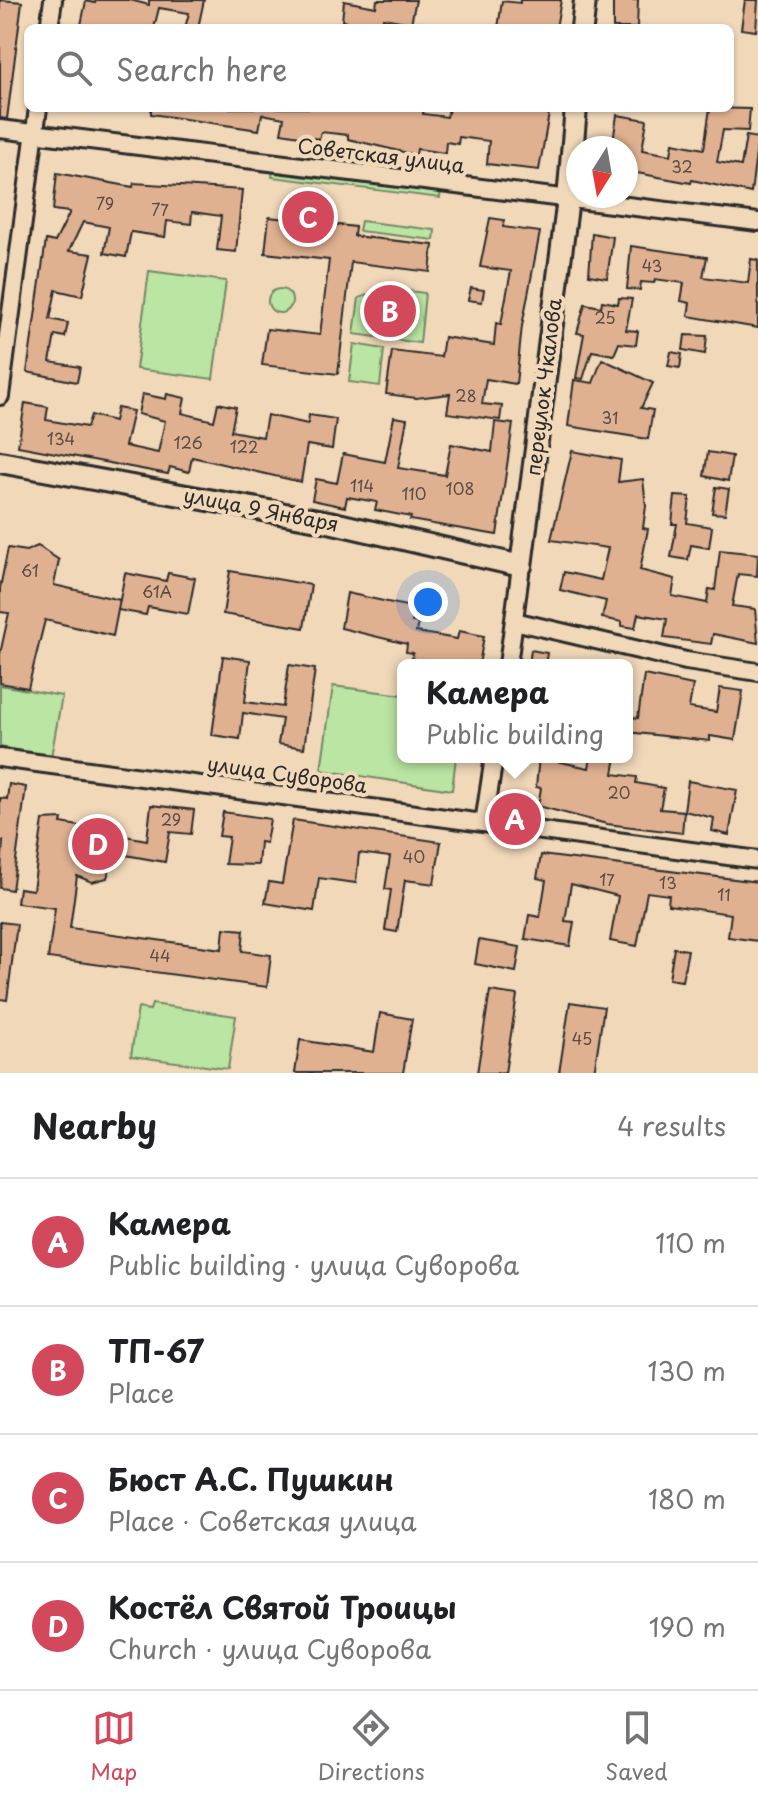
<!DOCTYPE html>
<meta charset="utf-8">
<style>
body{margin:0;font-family:"Playpen Sans",sans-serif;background:#f6f6f6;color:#202124}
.compass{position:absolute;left:566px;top:136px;width:72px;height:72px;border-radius:50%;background:#fff;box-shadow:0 2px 6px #0004;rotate:191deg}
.you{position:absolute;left:428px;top:602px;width:28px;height:28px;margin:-20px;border:6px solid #fff;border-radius:50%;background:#1a73e8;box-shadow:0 0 0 12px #1a73e833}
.badge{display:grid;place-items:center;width:52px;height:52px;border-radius:50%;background:#d1495b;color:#fff;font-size:26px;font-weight:700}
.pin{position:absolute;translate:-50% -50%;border:4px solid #fff;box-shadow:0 2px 8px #0006}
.popup{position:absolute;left:397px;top:659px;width:236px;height:104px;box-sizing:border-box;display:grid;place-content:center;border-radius:12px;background:#fff;filter:drop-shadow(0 2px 6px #0005);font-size:26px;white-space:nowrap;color:#757577}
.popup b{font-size:30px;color:#202124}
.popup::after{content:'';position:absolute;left:50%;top:100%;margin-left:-16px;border:16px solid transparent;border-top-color:#fff}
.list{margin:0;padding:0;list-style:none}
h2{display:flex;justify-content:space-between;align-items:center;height:104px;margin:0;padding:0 32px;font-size:34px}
h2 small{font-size:26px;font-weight:400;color:#757577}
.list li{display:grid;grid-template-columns:52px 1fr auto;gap:24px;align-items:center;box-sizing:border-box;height:128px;padding:0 32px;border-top:2px solid #e0e0e0}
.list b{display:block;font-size:30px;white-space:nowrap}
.list p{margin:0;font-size:26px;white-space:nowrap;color:#757577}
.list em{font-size:26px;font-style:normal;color:#757577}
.icon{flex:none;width:44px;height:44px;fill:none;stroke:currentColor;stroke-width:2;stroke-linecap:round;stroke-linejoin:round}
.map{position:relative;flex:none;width:758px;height:1073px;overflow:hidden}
.search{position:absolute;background:#fff;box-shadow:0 2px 6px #0004;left:24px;right:24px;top:24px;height:88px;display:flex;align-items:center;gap:20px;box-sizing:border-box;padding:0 28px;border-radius:12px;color:#757577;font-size:30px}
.sheet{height:616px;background:#fff}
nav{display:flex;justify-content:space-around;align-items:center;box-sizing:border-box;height:112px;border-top:2px solid #e0e0e0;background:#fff;font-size:22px;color:#757577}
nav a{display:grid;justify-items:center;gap:4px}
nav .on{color:#d1495b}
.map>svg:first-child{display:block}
.green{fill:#bae5a2;stroke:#728866;stroke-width:2}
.building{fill:#e0b191;stroke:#2b2b2b;stroke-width:2}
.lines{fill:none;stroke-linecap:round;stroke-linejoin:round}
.minor-casing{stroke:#2b2b2b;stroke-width:22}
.tertiary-casing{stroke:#2b2b2b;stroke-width:26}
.minor{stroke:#f1d8b9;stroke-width:16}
.tertiary{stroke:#f1d8b9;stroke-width:20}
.labels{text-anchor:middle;stroke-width:8;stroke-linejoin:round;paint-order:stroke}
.number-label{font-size:16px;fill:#584c44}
.street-label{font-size:20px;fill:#2b2b2b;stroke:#f1d8b9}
</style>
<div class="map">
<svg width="758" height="1073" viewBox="0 0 758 1073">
<rect width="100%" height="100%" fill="#f1d8b9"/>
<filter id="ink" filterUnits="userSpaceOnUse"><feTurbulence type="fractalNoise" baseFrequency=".0125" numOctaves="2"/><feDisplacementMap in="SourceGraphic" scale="16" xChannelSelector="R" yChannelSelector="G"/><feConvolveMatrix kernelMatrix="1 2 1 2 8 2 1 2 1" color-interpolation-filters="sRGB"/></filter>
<g filter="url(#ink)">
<g class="green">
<polygon points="273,169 441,190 440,198 272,177"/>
<polygon points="361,221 435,230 434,240 359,231"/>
<polygon points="149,271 226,281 213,379 136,369"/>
<polygon points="386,288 425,293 420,343 354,334 359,298"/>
<circle cx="280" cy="301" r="12"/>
<polygon points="354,344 384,349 380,386 349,382"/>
<polygon points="0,685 62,696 51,757 0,747"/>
<polygon points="333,686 403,695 403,757 456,757 452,790 321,770"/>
<polygon points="152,1004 236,1016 228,1069 131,1056 138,1008 150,1010"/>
</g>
<g class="building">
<polygon points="0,0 22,2 7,119 0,118"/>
<polygon points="96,0 130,0 149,5 149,0 204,0 198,28 185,28 189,13 159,8 154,28 85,28 81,25 86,1 95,3"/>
<polygon points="377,0 416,0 411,23 383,18 382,26 342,21 344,1 376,7"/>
<polygon points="520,0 561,0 556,28 498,28 502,1 520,3"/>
<polygon points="613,0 638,0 637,28 613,28"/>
<polygon points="745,0 758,0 756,31 741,29"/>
<polygon points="151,108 424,108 423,114 447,117 449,108 550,108 539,170 487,164 489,141 459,137 458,144 446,142 445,153 417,149 416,155 348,139 348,135 321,132 319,139 281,133 284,118 262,114 259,130 151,114"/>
<polygon points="710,108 750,109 748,131 723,130 717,162 741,166 746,136 758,138 751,193 692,180 691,183 626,171 626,148 612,148 617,115 647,120 642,150 671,155 673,143 704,149"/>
<polygon points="57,173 133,187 134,183 242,190 236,252 217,250 221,216 192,212 191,224 167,221 165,237 131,232 126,257 104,253 109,227 83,222 69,251 92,254 82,296 56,290 50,319 68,323 65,337 55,335 50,362 80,367 77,382 27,372 46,240 55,242 70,212 53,210"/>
<polygon points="269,217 355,227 354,236 433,245 430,272 351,262 338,374 262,365 267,329 320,335 329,260 265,253"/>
<polygon points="490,218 504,220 503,227 540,232 522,326 516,384 486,379 482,404 502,406 500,420 447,413 450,394 416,398 386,394 392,351 441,357 444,337 494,345 496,323 501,324 511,271 480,267"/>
<polygon points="592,233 613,237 607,278 589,275"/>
<polygon points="631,246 707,257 703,277 748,283 751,259 758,260 758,328 688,316 690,303 681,301 684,283 655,279 654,283 641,282 640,290 627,289"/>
<polygon points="471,288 484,290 482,302 468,300"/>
<polygon points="619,298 632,299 626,330 638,331 636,345 619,343 614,355 592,351 583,379 576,378 584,334 577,333 585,304 601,307 602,301 618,304"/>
<polygon points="383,302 399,305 397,320 381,317"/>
<polygon points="685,335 707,336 705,354 683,350"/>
<polygon points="671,352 682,354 680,368 668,366"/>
<polygon points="602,359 653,383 641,408 653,410 648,439 568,426 574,380 593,383"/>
<polygon points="142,394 166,399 167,394 185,398 182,413 214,421 218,403 236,407 231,431 263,437 267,415 308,424 309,415 336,419 332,449 307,445 301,482 192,457 189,472 170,467 168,474 18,446 25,403 48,407 46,420 87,427 91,415 114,421 117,408 133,411 125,446 158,453 165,421 138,414"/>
<polygon points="394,417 407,419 398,468 445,475 451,444 492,452 495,422 513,424 497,535 410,520 411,517 375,510 377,502 347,497 345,507 312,500 316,479 337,483 343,454 385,462"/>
<polygon points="572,451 621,460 618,482 643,479 646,506 643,528 648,529 640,570 675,579 672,596 707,603 709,589 715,590 720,550 758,554 757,576 738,574 732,606 755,609 758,643 713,634 711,644 664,638 667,619 638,614 635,628 622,626 622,622 602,618 606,601 560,590 564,572 601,580 608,548 551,540"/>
<polygon points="708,452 732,456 728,481 704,476"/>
<polygon points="716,487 729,489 725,514 712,513"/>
<polygon points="675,496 690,497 687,523 712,527 709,548 691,545 688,560 671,557 677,524 672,524"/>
<polygon points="38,546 59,560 54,585 120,600 113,636 45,620 28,688 0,683 0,654 9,613 0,612 0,588 8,548 26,551"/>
<polygon points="230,571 311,585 304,628 223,614"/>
<polygon points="125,573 166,581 168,573 195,578 188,614 148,607 146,615 118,610"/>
<polygon points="347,593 415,608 412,622 418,623 416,632 457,639 459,631 484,636 479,665 411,664 413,653 406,652 407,644 341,628"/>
<polygon points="531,650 547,653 545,665 529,665"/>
<polygon points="223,656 250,660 245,702 283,707 289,665 315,669 304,748 278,744 282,719 243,713 240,739 212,735"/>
<polygon points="644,675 693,685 689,708 716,712 720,688 743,691 735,740 710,736 710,741 627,732 627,716 638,718"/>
<polygon points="539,757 552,757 551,760 589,768 591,757 616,757 613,774 637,777 636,783 664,788 660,809 684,811 682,833 607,824 538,806 541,788 536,787"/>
<polygon points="688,781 737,790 729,835 712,831 714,818 684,811"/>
<polygon points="9,784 26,787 12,890 0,888 3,841 0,841 0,798 7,799"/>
<polygon points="151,805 194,810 191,834 170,832 165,862 114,853 107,878 92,882 77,876 70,928 222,949 224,928 244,930 242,951 271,955 267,987 48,958 55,908 17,903 19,888 33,890 43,820 62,819 61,823 85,827 86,823 93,824 94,818 108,821 107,826 115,827 114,834 147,840"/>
<polygon points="223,812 270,819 266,843 260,842 258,865 225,864 229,837 219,836"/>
<polygon points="293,820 441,842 434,884 405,880 397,932 385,930 391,890 385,889 390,857 359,853 356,883 319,878 314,911 265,903 269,882 282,884"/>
<polygon points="541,855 758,882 758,941 728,937 731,914 668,905 669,895 647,892 637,946 610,941 618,896 571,884 565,921 574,922 570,946 525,939 529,915 540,917 546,880 537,878"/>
<polygon points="0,922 17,924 7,1000 0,999"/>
<polygon points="479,940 520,947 516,972 475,964"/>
<polygon points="674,948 688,950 682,981 669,979"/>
<polygon points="490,991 517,995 505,1073 477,1073"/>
<polygon points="570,1002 604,1007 594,1073 559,1073"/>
<polygon points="380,1013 412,1019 403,1073 295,1073 300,1040 374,1052"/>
</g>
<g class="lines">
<defs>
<g id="minor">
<polyline points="49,28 53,0"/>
<polyline points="0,129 758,222"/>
<polyline points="0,396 38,108"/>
<polyline points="514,621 686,661 758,672"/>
<polyline points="508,665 521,566"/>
<polyline points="0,758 758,860"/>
<polyline points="484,823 494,757"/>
</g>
<g id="tertiary">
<polyline points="582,28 585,0"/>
<polyline points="0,462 329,522 521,566 568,199 576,108"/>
</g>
</defs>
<use href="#minor" class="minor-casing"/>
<use href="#tertiary" class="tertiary-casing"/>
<use href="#minor" class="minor"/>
<use href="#tertiary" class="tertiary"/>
</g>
</g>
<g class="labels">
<g class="number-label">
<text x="682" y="173">32</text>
<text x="105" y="210">79</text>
<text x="160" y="216">77</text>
<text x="652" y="272">43</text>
<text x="605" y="324">25</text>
<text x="466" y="402">28</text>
<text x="610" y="424">31</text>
<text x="61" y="445">134</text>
<text x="188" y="449">126</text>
<text x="244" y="453">122</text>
<text x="362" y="492">114</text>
<text x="460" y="495">108</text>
<text x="414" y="500">110</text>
<text x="30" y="577">61</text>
<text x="157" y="598">61А</text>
<text x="619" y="799">20</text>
<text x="171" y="826">29</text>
<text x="414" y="863">40</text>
<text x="607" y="886">17</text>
<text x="668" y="889">13</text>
<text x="724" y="901">11</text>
<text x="160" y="962">44</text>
<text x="582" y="1045">45</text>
</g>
<g class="street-label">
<text transform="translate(381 156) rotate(7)" y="7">Советская улица</text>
<text transform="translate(544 387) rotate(-83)" y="7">переулок Чкалова</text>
<text transform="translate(261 510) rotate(11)" y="7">улица 9 Января</text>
<text transform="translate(287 775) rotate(8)" y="7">улица Суворова</text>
</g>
</g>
</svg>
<svg class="compass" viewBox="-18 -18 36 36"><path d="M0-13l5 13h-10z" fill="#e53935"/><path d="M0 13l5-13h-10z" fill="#757577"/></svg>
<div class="you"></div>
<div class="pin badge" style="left:515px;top:819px">A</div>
<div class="popup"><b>Камера</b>Public building</div>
<div class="pin badge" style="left:390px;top:311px">B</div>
<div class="pin badge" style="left:308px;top:217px">C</div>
<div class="pin badge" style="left:98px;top:844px">D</div>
<div class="search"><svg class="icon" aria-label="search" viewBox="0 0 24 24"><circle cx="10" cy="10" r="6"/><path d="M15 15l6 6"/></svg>Search here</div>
</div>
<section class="sheet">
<h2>Nearby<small>4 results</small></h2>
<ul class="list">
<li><span class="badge">A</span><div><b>Камера</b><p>Public building · улица Суворова</p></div><em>110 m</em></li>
<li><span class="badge">B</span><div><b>ТП-67</b><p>Place</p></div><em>130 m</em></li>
<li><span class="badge">C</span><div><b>Бюст А.С. Пушкин</b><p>Place · Советская улица</p></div><em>180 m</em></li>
<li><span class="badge">D</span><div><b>Костёл Святой Троицы</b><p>Church · улица Суворова</p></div><em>190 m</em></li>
</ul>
</section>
<nav>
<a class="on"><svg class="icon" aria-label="map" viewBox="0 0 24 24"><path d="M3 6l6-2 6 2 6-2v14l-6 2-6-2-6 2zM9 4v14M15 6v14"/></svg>Map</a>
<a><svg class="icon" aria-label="directions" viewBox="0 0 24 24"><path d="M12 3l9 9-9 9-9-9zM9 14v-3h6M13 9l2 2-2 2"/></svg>Directions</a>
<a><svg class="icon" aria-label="saved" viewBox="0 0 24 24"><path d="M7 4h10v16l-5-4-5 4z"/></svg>Saved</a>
</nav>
